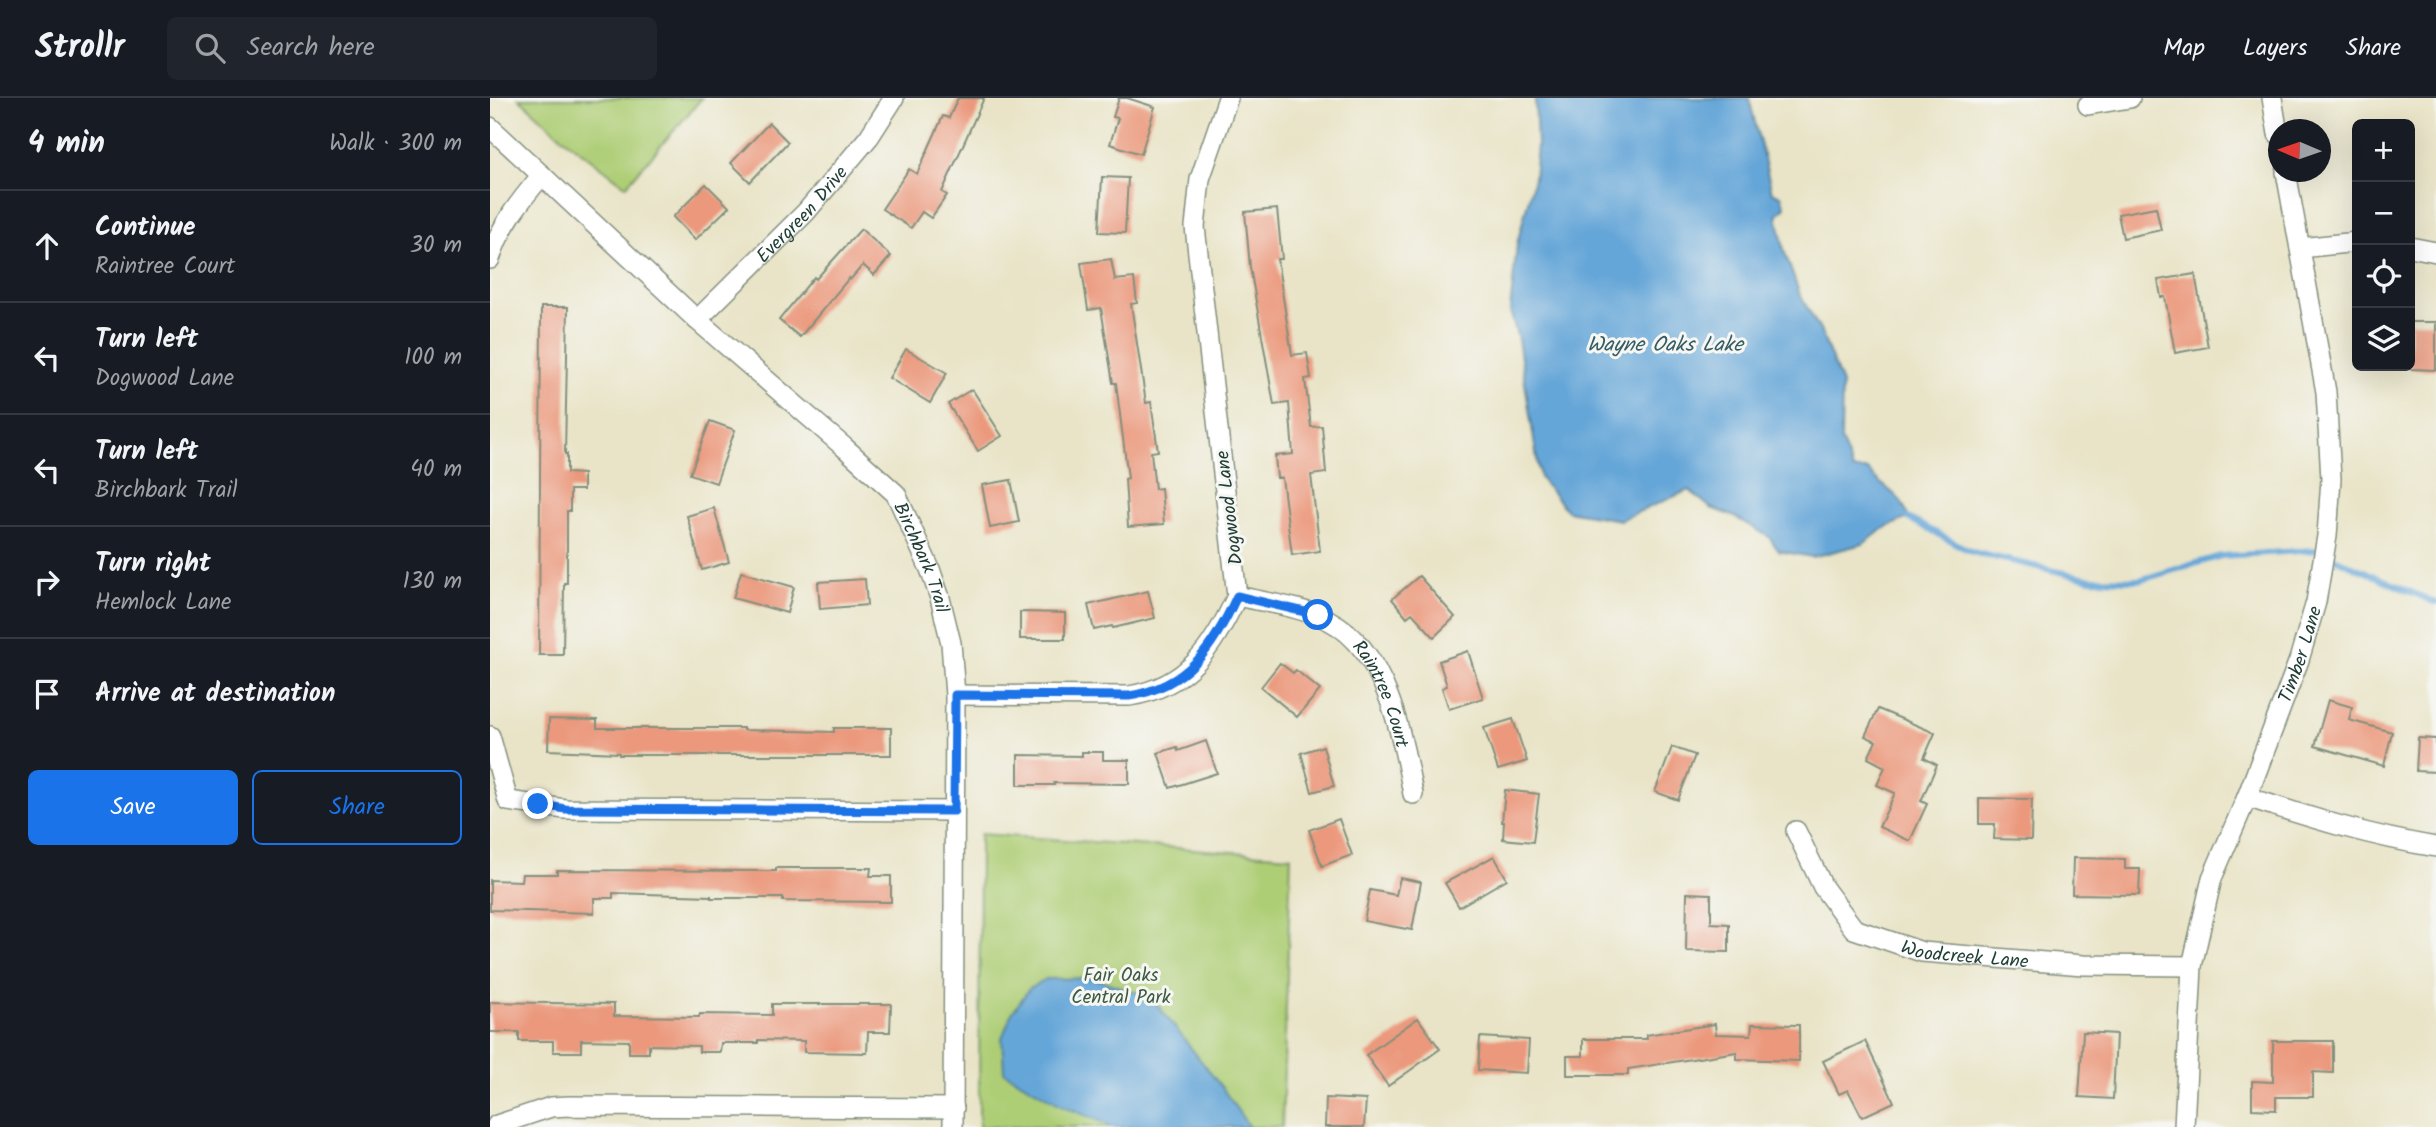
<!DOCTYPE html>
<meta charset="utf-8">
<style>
body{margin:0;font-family:Kalam,sans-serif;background:#20242c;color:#f1f3f6}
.controls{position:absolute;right:21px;top:21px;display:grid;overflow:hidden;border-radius:10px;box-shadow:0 7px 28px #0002}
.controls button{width:63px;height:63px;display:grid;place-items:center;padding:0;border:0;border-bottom:2px solid #363941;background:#171b24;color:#f1f3f6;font:35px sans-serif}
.compass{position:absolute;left:1778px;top:21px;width:63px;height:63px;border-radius:50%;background:#171b24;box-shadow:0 7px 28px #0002;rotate:272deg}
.stop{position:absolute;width:21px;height:21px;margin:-16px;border:5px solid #1a73e8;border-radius:50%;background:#fff}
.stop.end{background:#1a73e8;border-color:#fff;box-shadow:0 2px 7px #0008}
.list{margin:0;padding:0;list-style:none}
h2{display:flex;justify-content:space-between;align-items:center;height:91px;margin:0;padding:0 28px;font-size:30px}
h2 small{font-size:23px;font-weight:400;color:#9ea1a6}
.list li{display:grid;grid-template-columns:46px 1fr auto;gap:21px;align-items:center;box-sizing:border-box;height:112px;padding:0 28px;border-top:2px solid #363941}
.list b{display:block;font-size:26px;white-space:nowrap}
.list p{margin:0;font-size:23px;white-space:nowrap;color:#9ea1a6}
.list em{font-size:23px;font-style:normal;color:#9ea1a6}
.actions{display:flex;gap:14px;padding:21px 28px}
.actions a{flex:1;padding:16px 0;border:2px solid #1a73e8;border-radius:10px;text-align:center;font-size:24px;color:#1a73e8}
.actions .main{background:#1a73e8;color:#fff}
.icon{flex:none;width:38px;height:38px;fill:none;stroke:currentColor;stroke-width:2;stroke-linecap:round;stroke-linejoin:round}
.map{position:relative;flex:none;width:1946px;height:1029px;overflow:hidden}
header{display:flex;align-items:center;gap:42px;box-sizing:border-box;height:98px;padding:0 35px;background:#171b24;border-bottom:2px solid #363941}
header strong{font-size:33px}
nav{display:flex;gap:38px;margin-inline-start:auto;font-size:24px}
.search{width:490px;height:63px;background:#20242c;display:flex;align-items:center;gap:18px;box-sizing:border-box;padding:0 24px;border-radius:10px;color:#9ea1a6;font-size:26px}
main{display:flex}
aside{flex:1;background:#171b24}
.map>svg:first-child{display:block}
.green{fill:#aece76;stroke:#668655;stroke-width:2}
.water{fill:#65a6d8;stroke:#427286;stroke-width:2}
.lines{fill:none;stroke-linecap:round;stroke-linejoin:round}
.stream{stroke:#65a6d8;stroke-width:6}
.building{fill:#eb987b}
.street-casing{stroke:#84907e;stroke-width:22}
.street{stroke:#fff;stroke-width:19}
.route{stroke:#1a73e8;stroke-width:9}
.labels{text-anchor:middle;stroke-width:6;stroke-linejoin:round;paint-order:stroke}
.street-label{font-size:19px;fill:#1f3d34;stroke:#f6f6f2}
.park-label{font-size:19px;fill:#3c5a41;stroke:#f6f6f2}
.water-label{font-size:21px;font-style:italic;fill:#345c65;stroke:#f6f6f2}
</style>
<header>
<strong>Strollr</strong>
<div class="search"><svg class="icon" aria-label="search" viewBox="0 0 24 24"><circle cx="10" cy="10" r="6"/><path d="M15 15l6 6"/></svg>Search here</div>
<nav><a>Map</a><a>Layers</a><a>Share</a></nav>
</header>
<main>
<aside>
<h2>4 min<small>Walk · 300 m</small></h2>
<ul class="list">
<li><svg class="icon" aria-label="ahead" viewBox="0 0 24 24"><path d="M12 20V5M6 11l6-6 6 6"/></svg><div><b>Continue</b><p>Raintree Court</p></div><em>30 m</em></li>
<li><svg class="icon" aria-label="left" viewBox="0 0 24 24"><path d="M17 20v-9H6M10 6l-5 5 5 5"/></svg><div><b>Turn left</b><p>Dogwood Lane</p></div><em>100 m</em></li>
<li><svg class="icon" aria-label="left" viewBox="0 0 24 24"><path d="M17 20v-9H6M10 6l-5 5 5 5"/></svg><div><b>Turn left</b><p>Birchbark Trail</p></div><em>40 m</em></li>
<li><svg class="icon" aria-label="right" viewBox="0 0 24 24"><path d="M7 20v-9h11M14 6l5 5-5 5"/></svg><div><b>Turn right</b><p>Hemlock Lane</p></div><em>130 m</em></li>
<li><svg class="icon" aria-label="arrive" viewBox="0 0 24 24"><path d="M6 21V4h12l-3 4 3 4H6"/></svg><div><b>Arrive at destination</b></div></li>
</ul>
<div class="actions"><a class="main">Save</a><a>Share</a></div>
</aside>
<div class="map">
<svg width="1946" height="1029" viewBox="0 0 1946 1029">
<rect width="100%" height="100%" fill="#f6f6f2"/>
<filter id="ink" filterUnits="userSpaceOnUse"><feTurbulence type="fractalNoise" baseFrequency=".0143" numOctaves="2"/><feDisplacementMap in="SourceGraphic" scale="14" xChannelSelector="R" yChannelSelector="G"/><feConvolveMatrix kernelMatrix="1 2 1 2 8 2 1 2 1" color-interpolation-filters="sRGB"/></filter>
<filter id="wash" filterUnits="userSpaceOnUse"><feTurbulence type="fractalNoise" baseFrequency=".00686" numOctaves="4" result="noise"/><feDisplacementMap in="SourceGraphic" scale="28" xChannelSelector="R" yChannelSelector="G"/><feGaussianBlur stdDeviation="1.57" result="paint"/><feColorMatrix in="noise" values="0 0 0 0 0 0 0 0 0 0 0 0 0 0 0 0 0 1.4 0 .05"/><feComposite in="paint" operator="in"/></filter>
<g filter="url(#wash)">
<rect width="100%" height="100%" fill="#e9e4c7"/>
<g class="green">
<polygon points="29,0 212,0 136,88 72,39"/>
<polygon points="490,736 801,758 792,1029 489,1029"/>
</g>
<g class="water">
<path d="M 1045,0 L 1259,0 L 1282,94 L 1291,98 L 1295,109 L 1287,117 L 1294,152 L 1310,197 L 1330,232 L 1352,286 L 1351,342 L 1363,372 L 1378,372 C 1392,391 1413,395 1418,420 L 1393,431 L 1373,446 L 1322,459 L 1289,453 L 1279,439 L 1243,418 L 1221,410 L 1199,392 L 1130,422 L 1077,413 L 1050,380 L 1028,241 L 1020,213 L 1027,146 L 1044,80 L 1047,47 Z"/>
<polygon points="603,880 661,899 733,991 759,1029 620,1029 615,1025 573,1008 514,974 512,940 522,915 539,891 556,881"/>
</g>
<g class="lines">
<polyline class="stream" points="1418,420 1482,454 1601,481 1650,482 1731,458 1826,452 1946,505"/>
</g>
<g id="blocks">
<g class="building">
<polygon points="468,0 494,0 452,94 457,97 441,120 432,114 421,130 392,111 419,71 427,76 453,18 459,20"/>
<polygon points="629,0 637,0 665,9 651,56 620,46 628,20 623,19"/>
<polygon points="279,25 298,44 260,84 241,65"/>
<polygon points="612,79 638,80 635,135 609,134"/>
<polygon points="216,86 239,109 205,142 183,119"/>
<polygon points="1666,109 1671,132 1633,140 1628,116"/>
<polygon points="787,111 792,161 787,161 802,257 817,255 821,280 815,281 821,329 832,328 836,375 821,377 830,453 802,457 792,380 787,380 785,358 803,356 799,305 784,307 760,169 755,114"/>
<polygon points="371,131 401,158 384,177 373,167 360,182 359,180 310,239 289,222 324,179 326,181"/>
<polygon points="621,161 625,182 644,180 647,205 641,206 656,305 661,304 668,353 661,354 665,391 671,390 674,426 638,429 635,381 638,380 626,285 623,285 611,210 598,212 591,165"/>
<polygon points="1705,176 1718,249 1685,255 1675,199 1671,199 1668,182"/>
<polygon points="51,209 78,209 75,356 77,356 77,375 93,376 93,392 80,392 80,413 77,413 77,485 74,485 73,557 49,557"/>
<polygon points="1920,224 1946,224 1946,272 1920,271"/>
<polygon points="416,251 457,275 440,305 399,280"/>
<polygon points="482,291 512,338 488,353 458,306"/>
<polygon points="220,323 245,332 226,385 200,376"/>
<polygon points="521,382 529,424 500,430 492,387"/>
<polygon points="224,410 239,464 212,472 197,418"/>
<polygon points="251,474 304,489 297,515 243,500"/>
<polygon points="929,478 965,519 944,539 922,515 917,519 902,501"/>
<polygon points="375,481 377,507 330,511 328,484"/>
<polygon points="658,493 665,520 623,530 622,528 604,532 598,507"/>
<polygon points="530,514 575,515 575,541 530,541"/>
<polygon points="978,553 993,600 959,611 952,590 957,588 949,563"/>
<polygon points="790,565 803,575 806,572 830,592 807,619 771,589"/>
<polygon points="1838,602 1862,609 1859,622 1902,634 1894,668 1825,648"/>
<polygon points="1388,611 1445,635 1434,660 1447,667 1431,703 1437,706 1420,743 1389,729 1405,695 1387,687 1395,669 1378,660 1386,643 1375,638"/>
<polygon points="59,621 107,622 107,630 253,630 253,632 344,634 344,630 401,630 401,657 129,657 129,655 58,652"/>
<polygon points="1023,621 1037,663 1008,672 994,630"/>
<polygon points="1928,640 1946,641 1946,674 1926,673"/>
<polygon points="716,643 727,675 680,690 668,655 687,649 688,653"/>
<polygon points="833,648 844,688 822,694 811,655"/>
<polygon points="1182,649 1205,657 1188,702 1165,694"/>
<polygon points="592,654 613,654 613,662 639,662 639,686 564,685 564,687 528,687 528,657 592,658"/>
<polygon points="1015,692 1049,696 1043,744 1013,741 1014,724 1012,724"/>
<polygon points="1489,700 1542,701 1541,742 1504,741 1505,726 1489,726"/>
<polygon points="849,721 862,757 832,768 819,732"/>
<polygon points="1004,758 1017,781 969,809 955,785"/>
<polygon points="1583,760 1635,761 1635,771 1650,771 1649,797 1582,796"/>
<polygon points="286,770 381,770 380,778 401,778 401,804 293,803 293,800 221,800 221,798 123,795 123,800 104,800 104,815 0,812 0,782 31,783 32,776 67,776 67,772 286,773"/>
<polygon points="910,780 931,784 922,832 874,823 880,792 906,797"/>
<polygon points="1197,795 1221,796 1221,825 1239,826 1239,854 1196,853"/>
<polygon points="0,904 124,906 124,918 209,919 210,916 282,917 282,906 401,906 400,934 378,934 377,955 314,954 314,943 268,942 268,945 231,945 230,954 209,954 209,948 159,947 159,955 139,955 139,943 91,942 91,954 63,954 63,943 29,943 29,934 0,934"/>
<polygon points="928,920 950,951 898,988 876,957"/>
<polygon points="1225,926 1226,936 1261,937 1262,926 1309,927 1309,963 1247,961 1247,954 1138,971 1138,977 1077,977 1077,958 1093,958 1093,941 1157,941 1156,937"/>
<polygon points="1593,934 1626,936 1623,1001 1589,999"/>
<polygon points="990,939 1039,942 1037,975 988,972"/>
<polygon points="1375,943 1404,1004 1372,1019 1358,992 1349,996 1333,963"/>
<polygon points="1783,943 1843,943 1843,975 1823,974 1823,999 1786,999 1786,1012 1762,1011 1762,983 1783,984"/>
<polygon points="836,1000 876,1002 874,1029 835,1029"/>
</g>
</g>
</g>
<g filter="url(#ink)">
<use href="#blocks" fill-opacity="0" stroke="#84907e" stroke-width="2"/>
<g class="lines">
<defs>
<g id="street">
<polyline points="1782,0 1788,36"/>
<polyline points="1598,7 1640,0"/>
<path id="s1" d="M 0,29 L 207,222 L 354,349 L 406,396 L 440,471 L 450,500 L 461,545 L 465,597 L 463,1029"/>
<polyline points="1920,149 1946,154"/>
<polyline points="1810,150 1867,144"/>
<path d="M 0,161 C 10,128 30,103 52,77"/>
<path id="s2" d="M 207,222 L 316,114 L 379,39 L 404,0"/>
<path id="s3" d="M 747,498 C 778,505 812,509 840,523 C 896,552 913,640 923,696"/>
<path d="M 465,597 L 639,598 C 698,589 724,548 747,498 L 705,129 L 710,81 L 738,0"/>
<polyline points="0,638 18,703 75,711 464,713"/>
<path d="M 1757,699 C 1821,720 1879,738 1946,749"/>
<path id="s4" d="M 1306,733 L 1333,789 L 1364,831 L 1432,854 L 1593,867 L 1702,868"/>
<polyline points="6,1029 7,1027 61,1009 79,1008 464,1010"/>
<path id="s5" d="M 1694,1029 L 1702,868 L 1722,780 L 1757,699 L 1809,562 L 1826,504 L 1837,438 L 1841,381 L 1836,294 L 1796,74"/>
</g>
</defs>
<use href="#street" class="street-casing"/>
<use href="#street" class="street"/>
</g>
</g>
<g class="lines" filter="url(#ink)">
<path class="route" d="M 48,706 L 75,711 L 464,713 L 465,597 L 639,598 C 698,589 724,548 747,498 L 828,517"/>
</g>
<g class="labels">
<g class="street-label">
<text dy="7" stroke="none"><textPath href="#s2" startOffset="149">Evergreen Drive</textPath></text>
<text transform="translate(738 410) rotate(-97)" y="7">Dogwood Lane</text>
<text dy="7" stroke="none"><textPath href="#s1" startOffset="616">Birchbark Trail</textPath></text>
<text dy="7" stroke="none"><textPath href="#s5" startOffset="492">Timber Lane</textPath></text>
<text dy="7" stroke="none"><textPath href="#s3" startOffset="189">Raintree Court</textPath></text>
<text dy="7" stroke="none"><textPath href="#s4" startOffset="229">Woodcreek Lane</textPath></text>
</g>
<g class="park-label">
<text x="631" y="883">Fair Oaks<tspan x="631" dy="22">Central Park</tspan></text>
</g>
<g class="water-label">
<text x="1175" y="253">Wayne Oaks Lake</text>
</g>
</g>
</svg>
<div class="controls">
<button>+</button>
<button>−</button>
<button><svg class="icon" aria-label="locate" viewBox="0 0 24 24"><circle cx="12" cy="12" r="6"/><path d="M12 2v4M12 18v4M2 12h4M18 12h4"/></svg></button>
<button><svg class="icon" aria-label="layers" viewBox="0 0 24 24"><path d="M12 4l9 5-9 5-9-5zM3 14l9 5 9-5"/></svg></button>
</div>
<svg class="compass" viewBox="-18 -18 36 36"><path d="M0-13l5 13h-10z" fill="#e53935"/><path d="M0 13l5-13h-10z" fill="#9ea1a6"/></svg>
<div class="stop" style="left:828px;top:517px"></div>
<div class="stop end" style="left:48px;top:706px"></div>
</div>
</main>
